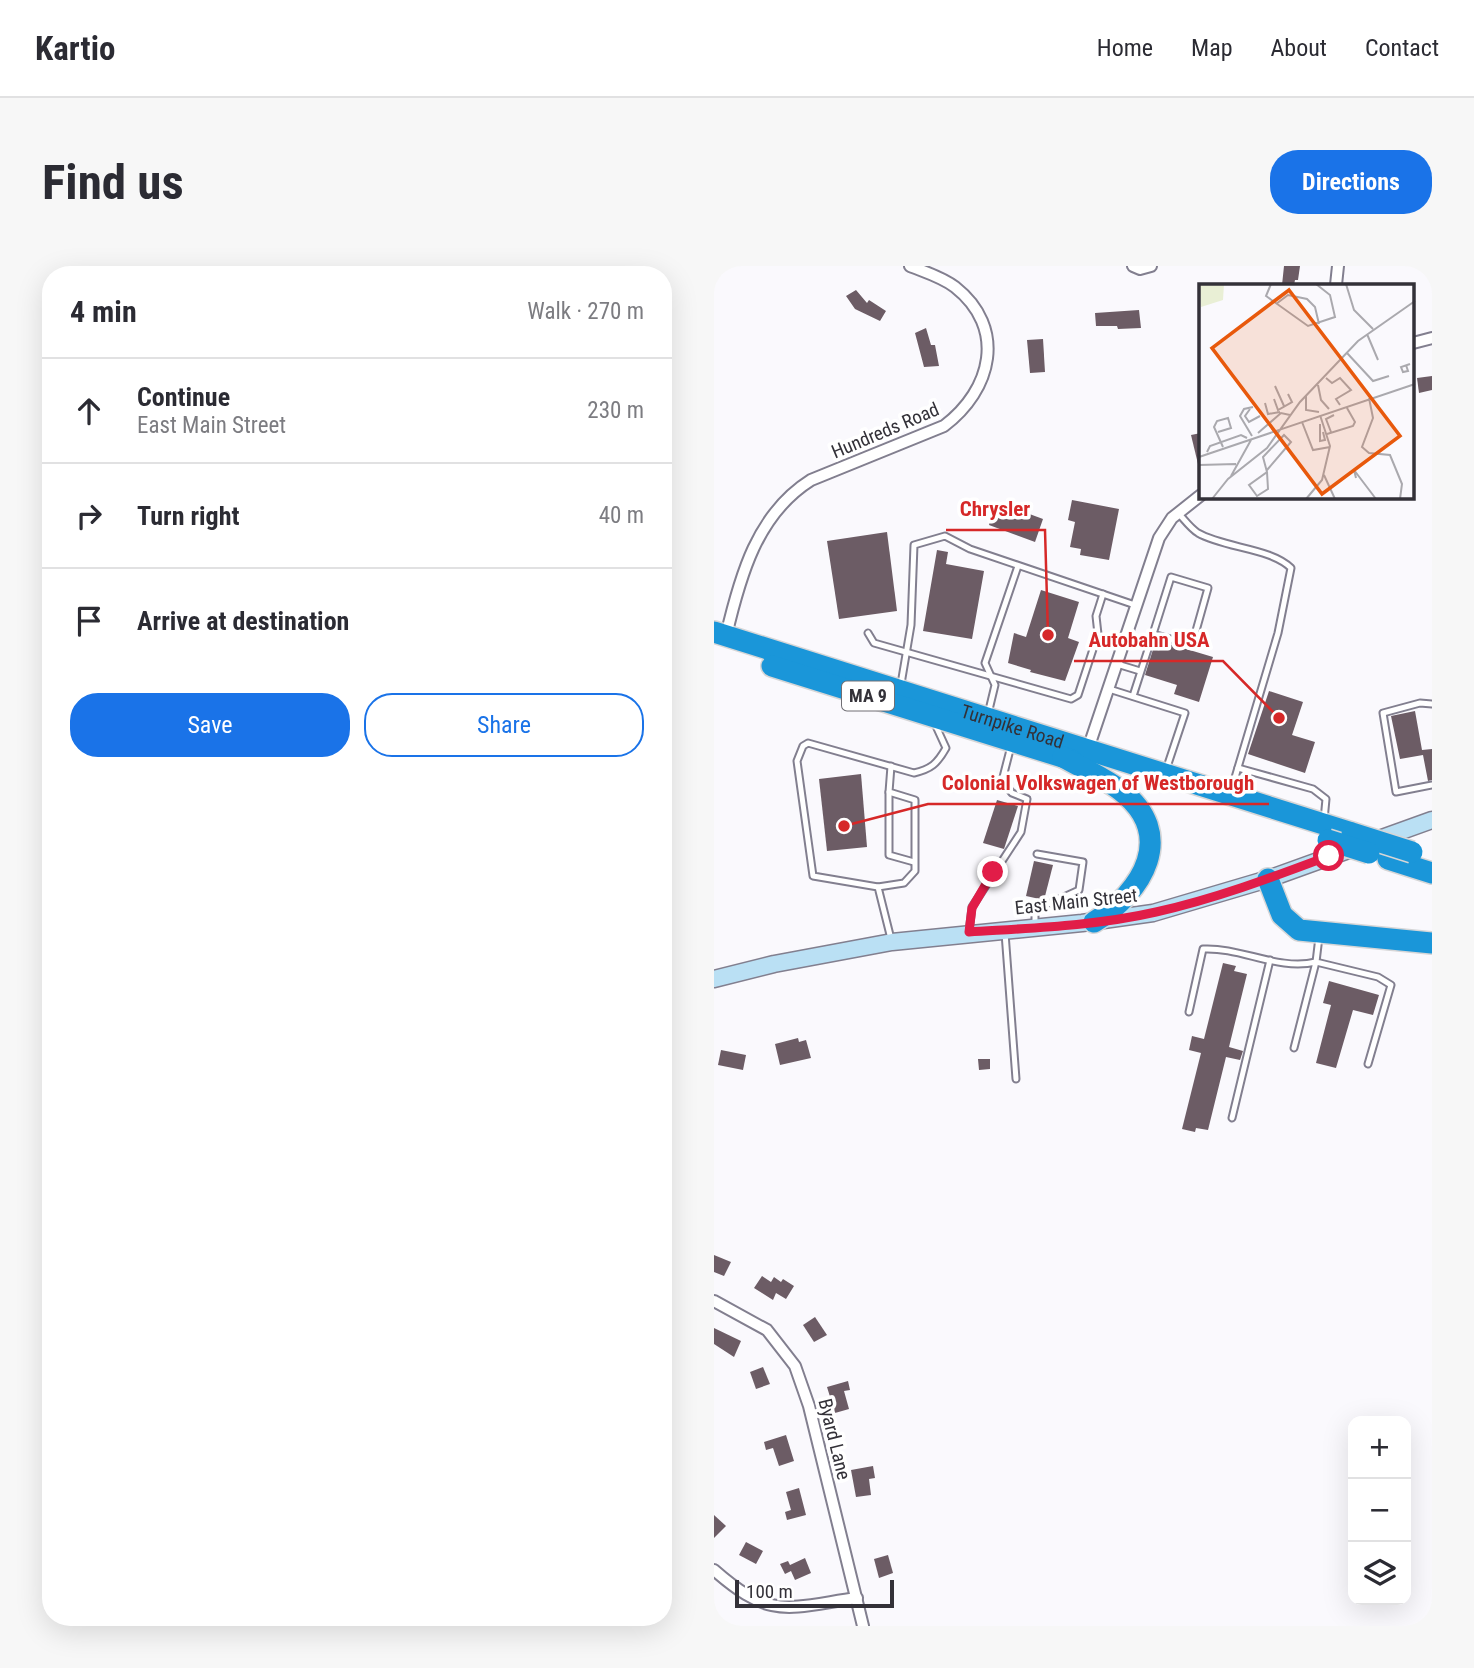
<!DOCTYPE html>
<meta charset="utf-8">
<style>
body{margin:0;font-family:"Roboto Condensed",sans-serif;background:#f7f7f7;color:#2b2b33}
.controls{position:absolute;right:21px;bottom:21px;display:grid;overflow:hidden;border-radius:14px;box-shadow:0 7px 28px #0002}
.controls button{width:63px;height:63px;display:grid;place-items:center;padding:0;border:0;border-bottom:2px solid #e1e1e2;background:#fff;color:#2b2b33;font:35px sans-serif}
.scale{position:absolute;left:21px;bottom:18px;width:159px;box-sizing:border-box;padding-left:7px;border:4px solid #333138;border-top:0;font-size:19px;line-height:24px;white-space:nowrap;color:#333138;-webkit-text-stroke:5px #fff;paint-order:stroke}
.stop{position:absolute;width:21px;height:21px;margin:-16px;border:5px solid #e11d48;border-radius:50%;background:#fff}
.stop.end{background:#e11d48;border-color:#fff;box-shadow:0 2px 7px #0008}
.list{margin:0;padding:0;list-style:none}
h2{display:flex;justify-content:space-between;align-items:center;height:91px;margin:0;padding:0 28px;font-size:30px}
h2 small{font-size:23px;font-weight:400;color:#7c7c81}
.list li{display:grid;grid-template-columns:46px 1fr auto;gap:21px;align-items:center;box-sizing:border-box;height:105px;padding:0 28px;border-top:2px solid #e1e1e2}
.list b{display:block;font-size:26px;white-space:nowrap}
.list p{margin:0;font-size:23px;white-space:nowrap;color:#7c7c81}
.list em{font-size:23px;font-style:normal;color:#7c7c81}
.actions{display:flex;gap:14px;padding:21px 28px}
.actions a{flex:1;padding:16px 0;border:2px solid #1a73e8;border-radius:28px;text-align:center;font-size:24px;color:#1a73e8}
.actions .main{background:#1a73e8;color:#fff}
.icon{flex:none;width:38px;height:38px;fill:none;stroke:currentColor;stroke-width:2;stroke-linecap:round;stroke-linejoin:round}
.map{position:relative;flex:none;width:718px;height:1360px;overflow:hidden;border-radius:28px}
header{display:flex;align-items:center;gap:42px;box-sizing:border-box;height:98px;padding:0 35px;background:#fff;border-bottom:2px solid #e1e1e2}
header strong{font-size:33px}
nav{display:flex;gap:38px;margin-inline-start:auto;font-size:24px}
.intro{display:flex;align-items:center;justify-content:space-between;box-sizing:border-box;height:168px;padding:0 42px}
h1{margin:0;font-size:49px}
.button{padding:18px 32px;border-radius:28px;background:#1a73e8;color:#fff;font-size:24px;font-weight:700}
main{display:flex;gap:42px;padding:0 42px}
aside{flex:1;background:#fff;border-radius:28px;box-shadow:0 7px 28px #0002}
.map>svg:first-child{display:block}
.building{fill:#6c5c65}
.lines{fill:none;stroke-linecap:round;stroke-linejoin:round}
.lane-casing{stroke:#827f8f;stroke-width:9}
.street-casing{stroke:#827f8f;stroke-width:14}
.secondary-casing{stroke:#827f8f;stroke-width:19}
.highway-casing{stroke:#d6d6d7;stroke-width:24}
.lane{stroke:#fff;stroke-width:5}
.street{stroke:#fff;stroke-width:10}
.secondary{stroke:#bae0f4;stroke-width:16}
.highway{stroke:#1a96d9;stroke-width:21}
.highway-bridge-casing{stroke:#d6d6d7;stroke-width:24;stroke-linecap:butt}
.highway-bridge{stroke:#1a96d9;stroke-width:21}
.route{stroke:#e11d48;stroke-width:9}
.labels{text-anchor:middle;stroke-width:7;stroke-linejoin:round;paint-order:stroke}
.shield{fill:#fff;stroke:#706f74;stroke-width:2}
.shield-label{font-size:18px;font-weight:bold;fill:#333138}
.street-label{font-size:19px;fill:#333138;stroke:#fff}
.inset-road{fill:none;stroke:#aaa9ae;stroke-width:2}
.view{fill:#e8590c;fill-opacity:0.15;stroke:#e8590c;stroke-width:3.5}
.inset-edge{fill:none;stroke:#333138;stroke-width:3.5}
.leader{fill:none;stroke:#d62828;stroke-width:2.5}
.callout-dot{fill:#d62828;stroke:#fff;stroke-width:2.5}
.callout-label{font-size:21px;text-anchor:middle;font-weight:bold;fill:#d62828;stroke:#fff;stroke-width:7;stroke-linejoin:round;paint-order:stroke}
</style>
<header>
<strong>Kartio</strong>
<nav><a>Home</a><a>Map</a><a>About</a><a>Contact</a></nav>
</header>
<div class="intro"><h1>Find us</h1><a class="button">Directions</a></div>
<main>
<aside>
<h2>4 min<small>Walk · 270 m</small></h2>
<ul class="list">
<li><svg class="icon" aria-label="ahead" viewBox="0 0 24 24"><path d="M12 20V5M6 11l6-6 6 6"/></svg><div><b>Continue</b><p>East Main Street</p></div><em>230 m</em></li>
<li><svg class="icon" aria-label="right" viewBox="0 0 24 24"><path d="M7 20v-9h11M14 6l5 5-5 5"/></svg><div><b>Turn right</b></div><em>40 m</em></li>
<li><svg class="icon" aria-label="arrive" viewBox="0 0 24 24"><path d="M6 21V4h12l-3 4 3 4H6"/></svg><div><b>Arrive at destination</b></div></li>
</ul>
<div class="actions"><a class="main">Save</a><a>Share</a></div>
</aside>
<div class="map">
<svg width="718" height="1360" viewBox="0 0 718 1360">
<rect width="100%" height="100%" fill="#faf9fd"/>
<g class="building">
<polygon points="570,0 586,0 584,14 581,14 580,19 568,19"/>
<polygon points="142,24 153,37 155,34 172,45 166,55 141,43 132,30"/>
<polygon points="425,44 427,62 404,63 403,60 382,60 381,47"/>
<polygon points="212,62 217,79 221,79 225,100 210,101 201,67"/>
<polygon points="329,73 331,106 316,107 313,74"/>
<polygon points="718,110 718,124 705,127 703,112"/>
<polygon points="487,167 487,198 484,198 477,169"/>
<polygon points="358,234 405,243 395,294 366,289 367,283 356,281 361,256 354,254"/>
<polygon points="283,236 329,253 321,276 275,259"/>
<polygon points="173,266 183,345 125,353 113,275"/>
<polygon points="223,284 234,286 232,298 270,305 258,373 209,365"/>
<polygon points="327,324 365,336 354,372 365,376 351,415 316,406 317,404 294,397 300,367 312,371"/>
<polygon points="442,374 499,391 485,436 460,428 463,419 431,409"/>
<polygon points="555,425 589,436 578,469 601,476 591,507 534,488"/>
<polygon points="701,445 708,484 718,483 718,514 714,515 709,489 686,493 677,450"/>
<polygon points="147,508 153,581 113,585 105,513"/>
<polygon points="283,534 304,540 290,583 269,577"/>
<polygon points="320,595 339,599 330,634 312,630"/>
<polygon points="509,697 522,700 520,705 533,708 515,781 529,785 526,794 512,791 494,864 482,862 481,866 468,863 487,787 475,784 478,770 490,773"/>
<polygon points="615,715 665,729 659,749 639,744 622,802 602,797 617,739 609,737"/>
<polygon points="84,772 85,776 92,774 97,792 66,799 61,778"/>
<polygon points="7,784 32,789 29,804 4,799"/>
<polygon points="264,793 276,793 276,803 265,804"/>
<polygon points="0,989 17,996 10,1010 0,1006"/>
<polygon points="48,1010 57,1016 60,1011 67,1016 69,1013 80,1020 72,1033 62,1027 59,1034 40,1022"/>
<polygon points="101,1051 113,1069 100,1076 89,1059"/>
<polygon points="0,1062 27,1075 20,1091 0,1078"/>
<polygon points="49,1101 56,1118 42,1123 36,1106"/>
<polygon points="134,1115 136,1124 130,1125 135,1143 121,1147 113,1121"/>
<polygon points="72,1169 80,1195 65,1200 59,1182 52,1184 50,1176"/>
<polygon points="159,1200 161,1212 155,1213 157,1229 142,1231 137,1204"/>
<polygon points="85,1222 92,1249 73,1254 71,1246 77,1244 72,1226"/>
<polygon points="0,1249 12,1260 0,1272"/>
<polygon points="32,1276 49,1285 42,1298 25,1289"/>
<polygon points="174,1289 179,1307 165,1312 160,1293"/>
<polygon points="91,1292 97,1307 81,1314 77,1305 71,1308 66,1298 74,1295 76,1299"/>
</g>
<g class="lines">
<defs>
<g id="lane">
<path d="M 464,247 C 470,253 476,262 484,267 C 510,282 557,282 577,302 L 564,367 L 517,525"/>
<polyline points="154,367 160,377 357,433 364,429 384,368 382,350 389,328"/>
<polyline points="403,398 426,405"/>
<polyline points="187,418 197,359 200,279 231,270 256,283 421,339"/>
<polyline points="395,423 471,447 452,504"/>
<polyline points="419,430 439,368 478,379 494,322 457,311 439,368"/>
<polyline points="718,438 706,437 669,447 682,526 718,519"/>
<polyline points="274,448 281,419 271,397 304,300"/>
<polyline points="524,502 599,523 612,533 610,554"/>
<polyline points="175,526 175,589 200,596"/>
<polyline points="164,621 190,617 201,605 201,534 175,526 177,500"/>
<polyline points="321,658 321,644 365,624 369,596 323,588"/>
<polyline points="255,666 258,641 307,566 313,533 298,527 288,515 297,480"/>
<polyline points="291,667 302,813"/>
<polyline points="605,671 602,696 664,711 677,719 654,798"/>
<path d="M 177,673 L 164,621 L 99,610 L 83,495 L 89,480 L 94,477 L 200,507 C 217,503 223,498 232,482 L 221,458"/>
<path d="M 475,746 L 489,683 C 527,681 564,705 602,696 L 580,782"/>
<polyline points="518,852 556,694"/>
</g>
<g id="street">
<polyline points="419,0 426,3 437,0"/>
<polyline points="622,19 624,0"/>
<polyline points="699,77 718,72"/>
<path d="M 12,370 C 26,310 43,248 97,214 L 230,160 C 278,124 293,62 241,21 C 228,11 211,6 196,0"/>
<polyline points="374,483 445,272 458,252 487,229"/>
<polyline points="0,1035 53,1064 81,1100 95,1140 149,1360"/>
<path d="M 0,1304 C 57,1354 72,1342 143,1332"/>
</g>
<polyline id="secondary" points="0,713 60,698 178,676 368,657 439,647 554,613 718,554"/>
<g id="highway">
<path id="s1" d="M 0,366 L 638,567"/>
<polyline points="58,400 358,494"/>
<path d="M 349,491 C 368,502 389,511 406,524 C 464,568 429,626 380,656"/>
<polyline points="674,593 718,607"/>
<polyline points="554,613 568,649 585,664 718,677"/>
</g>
</defs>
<use href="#lane" class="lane-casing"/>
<use href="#street" class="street-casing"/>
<use href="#secondary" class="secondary-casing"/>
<use href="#highway" class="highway-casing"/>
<use href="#lane" class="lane"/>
<use href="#street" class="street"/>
<use href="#secondary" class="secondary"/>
<use href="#highway" class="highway"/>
<defs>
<g id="highway-bridge">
<polyline points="638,567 698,586"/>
<polyline points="614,574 655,587"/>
</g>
</defs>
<use href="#highway-bridge" class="highway-bridge-casing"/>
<use href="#highway-bridge" class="highway-bridge"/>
</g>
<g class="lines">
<path class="route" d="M 279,606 L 258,642 L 255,666 C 317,662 381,660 442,646 C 501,633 559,611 615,590"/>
</g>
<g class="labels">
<rect class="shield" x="128" y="415.5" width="52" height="29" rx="5"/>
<g class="shield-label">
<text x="154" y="436">MA 9</text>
</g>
<g class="street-label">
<text transform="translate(171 164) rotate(-23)" y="7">Hundreds Road</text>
<text dy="7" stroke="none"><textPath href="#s1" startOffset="313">Turnpike Road</textPath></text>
<text transform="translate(362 635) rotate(-6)" y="7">East Main Street</text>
<text transform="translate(121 1173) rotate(76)" y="7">Byard Lane</text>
</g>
</g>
<g transform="translate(485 18)">
<rect width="215" height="215" fill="#faf9fd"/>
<path d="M 0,0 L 25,0 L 24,16 L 2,23 Z" fill="#e9efd5"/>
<path class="inset-road" d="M 72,0 L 67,12 L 109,42 L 136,33 L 131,11 L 117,0M 147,0 L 155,26 L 174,45M 77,20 L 89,11 L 108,15 L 116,23 L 120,40M 168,50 L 179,76M 148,69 L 174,97 L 190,92M 207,81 L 209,87 L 204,88 L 202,83 L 211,80M 127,94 L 133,99 L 141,94 L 152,106 L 137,115 L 141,121M 119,101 L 122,116 L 130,125M 76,102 L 85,122M 107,112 L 107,126 L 120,128M 170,114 L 174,134 L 163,163 L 170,169 L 191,171 L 203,200 L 201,215M 75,115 L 79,126 L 93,118 L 89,110M 66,119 L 69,130 L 81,128M 51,125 L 46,132 L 50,138 L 61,132M 103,138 L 114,166 L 131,163M 121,140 L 121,157 L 126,156 L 124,148M 19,148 L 32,144 L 29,134 L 18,137 L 15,143 L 24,163M 132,148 L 127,135 L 135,131M 59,149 L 82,129 L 91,131M 128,150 L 154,142 L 156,138 L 148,124M 53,152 L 41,132 L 45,125 L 54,123M 8,168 L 11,162 L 42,151 L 48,154M 0,173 L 216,100M 0,181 L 37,180M 68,186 L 92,158 L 85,151 L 64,173 L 68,188 L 50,201 L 58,212 L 69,205 L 68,188M 125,191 L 136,215M 32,192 L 52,156M 157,194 L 155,186 L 177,215M 13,215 L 29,195 L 68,164 L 101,118 L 159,57 L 216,17M 107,215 L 123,196 L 131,162 L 121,131"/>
<path class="view" d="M 90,6 L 201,152 L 123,210 L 13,64 Z"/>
<rect width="215" height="215" class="inset-edge"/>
</g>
<path class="leader" d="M334 369L331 264H232M565 452L509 395H360M130 560L214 538H555"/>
<g class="callout-dot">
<circle cx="334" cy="369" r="7"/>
<circle cx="565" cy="452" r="7"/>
<circle cx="130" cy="560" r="7"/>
</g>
<g class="callout-label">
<text x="281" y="250">Chrysler</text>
<text x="435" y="381">Autobahn USA</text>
<text x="384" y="524">Colonial Volkswagen of Westborough</text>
</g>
</svg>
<div class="controls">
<button>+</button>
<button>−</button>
<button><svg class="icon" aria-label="layers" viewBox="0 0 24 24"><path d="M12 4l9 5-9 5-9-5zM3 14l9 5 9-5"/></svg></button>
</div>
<div class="scale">100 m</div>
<div class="stop" style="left:615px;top:590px"></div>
<div class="stop end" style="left:279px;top:606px"></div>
</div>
</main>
